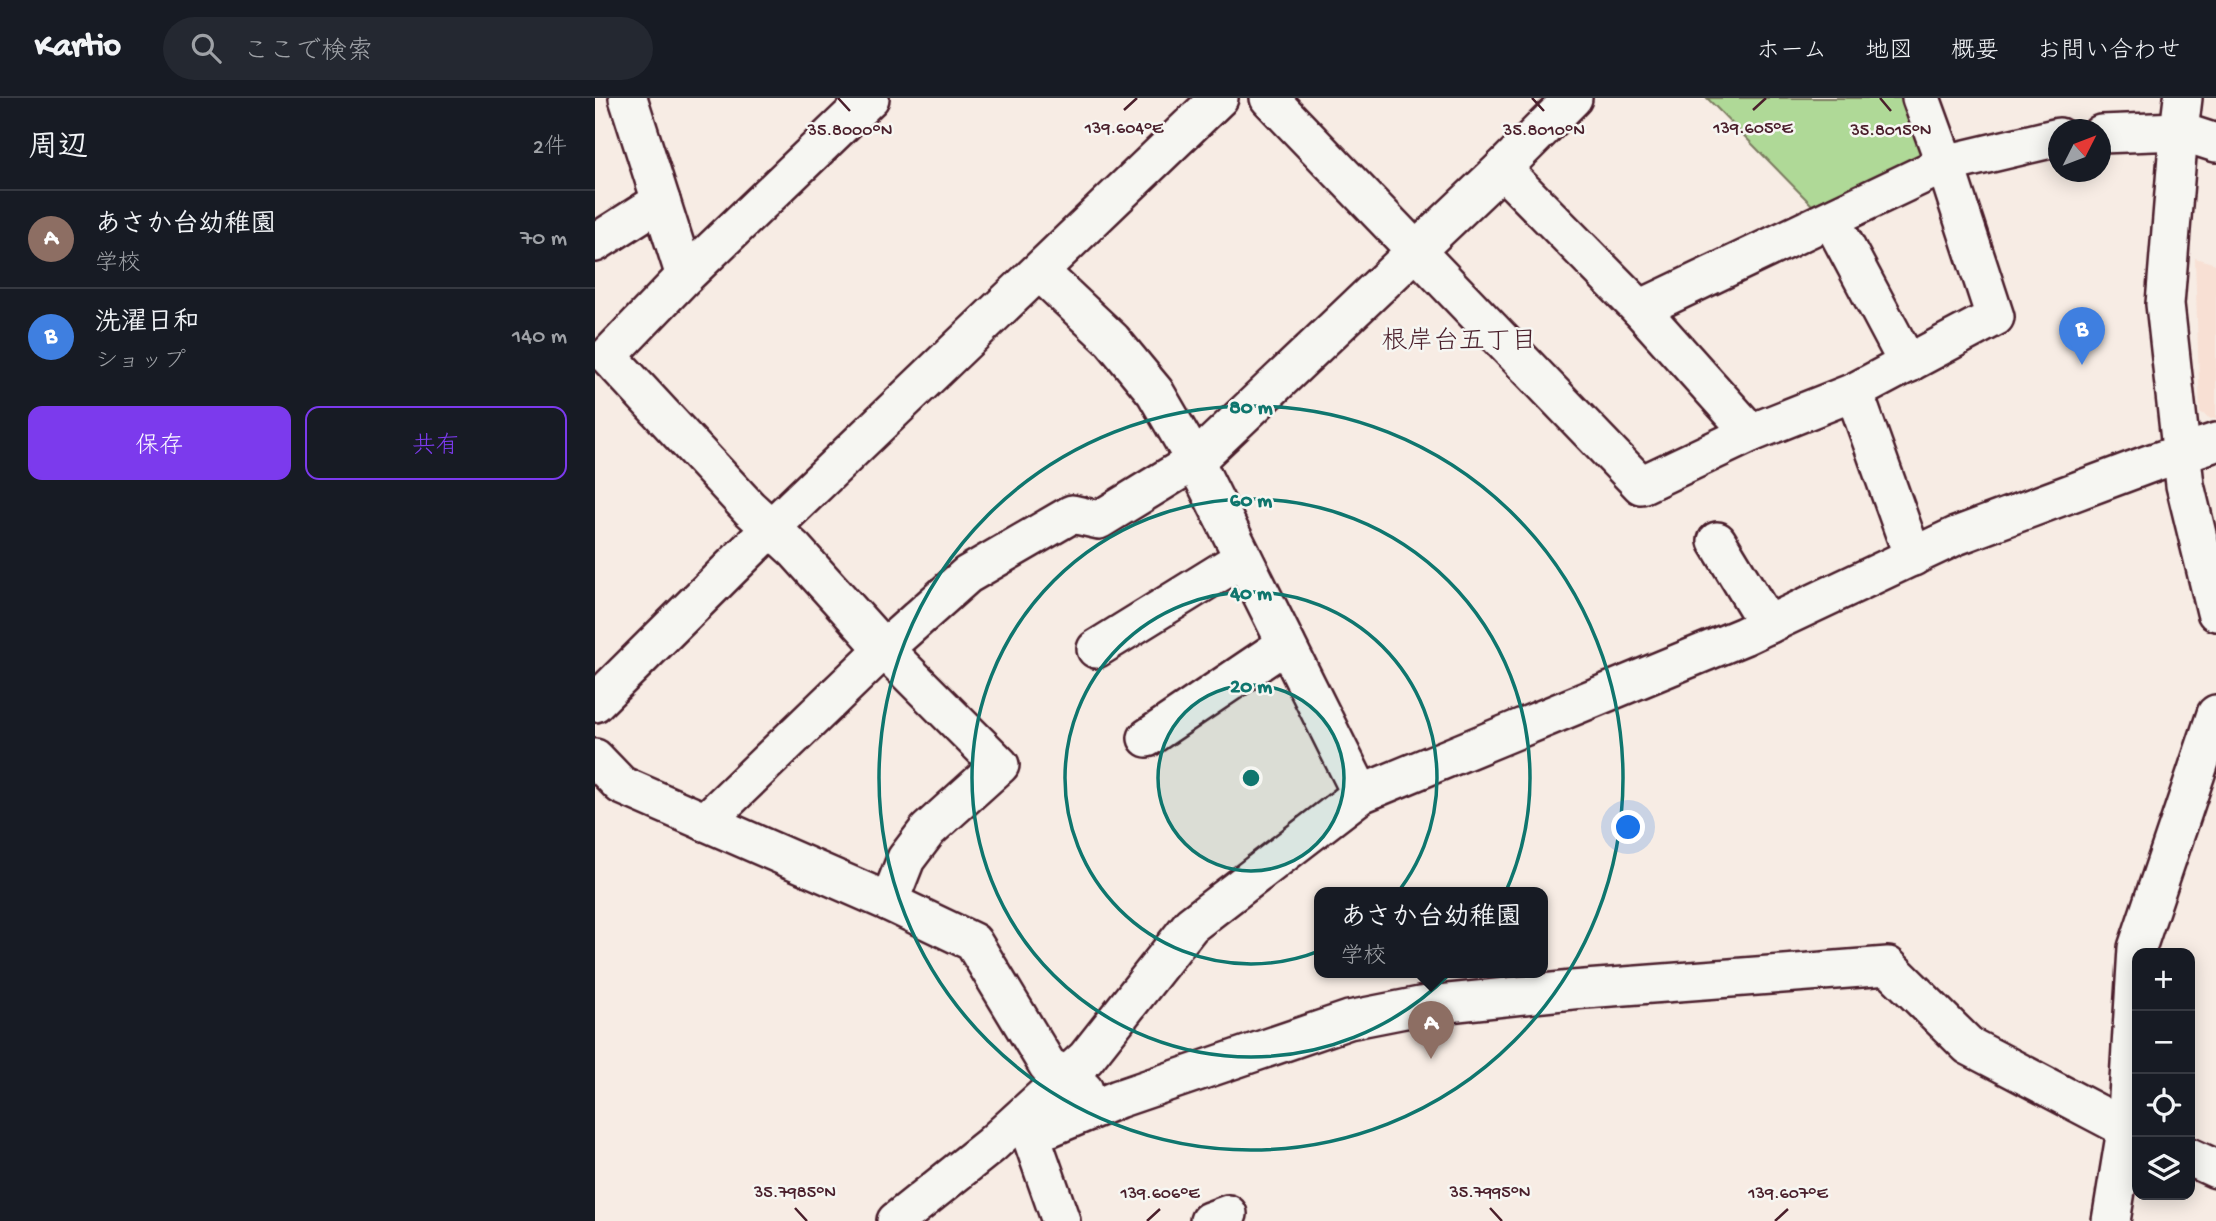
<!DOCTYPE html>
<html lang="ja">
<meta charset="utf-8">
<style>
body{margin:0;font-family:"Gochi Hand","Klee One",sans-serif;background:#242831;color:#f1f3f6}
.controls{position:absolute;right:21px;bottom:21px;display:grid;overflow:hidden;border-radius:14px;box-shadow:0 4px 18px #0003}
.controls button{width:63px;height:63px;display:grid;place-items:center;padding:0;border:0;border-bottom:2px solid #363941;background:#171b24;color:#f1f3f6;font:35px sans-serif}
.compass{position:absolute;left:1453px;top:21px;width:63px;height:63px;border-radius:50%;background:#171b24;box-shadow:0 4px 18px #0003;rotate:48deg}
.you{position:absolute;left:1034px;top:730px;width:24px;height:24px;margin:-18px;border:5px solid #fff;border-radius:50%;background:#1a73e8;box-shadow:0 0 0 10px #1a73e833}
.badge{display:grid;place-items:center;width:46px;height:46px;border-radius:50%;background:#7c3aed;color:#fff;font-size:23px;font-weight:700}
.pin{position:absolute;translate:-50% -58px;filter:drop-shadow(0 2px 4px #0008)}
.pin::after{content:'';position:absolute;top:37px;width:24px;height:21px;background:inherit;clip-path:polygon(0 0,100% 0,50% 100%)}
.popup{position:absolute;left:719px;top:789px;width:234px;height:91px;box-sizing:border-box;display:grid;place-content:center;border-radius:14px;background:#171b24;filter:drop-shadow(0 2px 5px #0005);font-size:23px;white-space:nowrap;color:#9ea1a6}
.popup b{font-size:26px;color:#f1f3f6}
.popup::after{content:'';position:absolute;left:50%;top:100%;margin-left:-14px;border:14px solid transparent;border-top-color:#171b24}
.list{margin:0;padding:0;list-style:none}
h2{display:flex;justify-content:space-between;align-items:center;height:91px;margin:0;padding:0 28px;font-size:30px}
h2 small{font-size:23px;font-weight:400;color:#9ea1a6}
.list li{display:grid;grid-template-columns:46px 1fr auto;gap:21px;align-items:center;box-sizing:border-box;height:98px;padding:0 28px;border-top:2px solid #363941}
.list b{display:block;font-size:26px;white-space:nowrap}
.list p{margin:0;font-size:23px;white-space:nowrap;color:#9ea1a6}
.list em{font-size:23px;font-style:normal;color:#9ea1a6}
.actions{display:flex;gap:14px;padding:21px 28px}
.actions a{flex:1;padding:16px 0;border:2px solid #7c3aed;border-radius:14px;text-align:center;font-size:24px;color:#7c3aed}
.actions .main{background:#7c3aed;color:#fff}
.icon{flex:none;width:38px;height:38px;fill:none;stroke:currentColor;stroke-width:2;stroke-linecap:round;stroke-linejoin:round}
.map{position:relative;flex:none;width:1621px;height:1123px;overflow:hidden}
header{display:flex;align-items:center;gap:42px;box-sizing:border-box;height:98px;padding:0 35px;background:#171b24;border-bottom:2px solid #363941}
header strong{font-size:33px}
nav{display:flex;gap:38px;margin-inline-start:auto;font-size:24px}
.search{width:490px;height:63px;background:#242831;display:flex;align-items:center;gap:18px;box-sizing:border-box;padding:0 24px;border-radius:38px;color:#9ea1a6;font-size:26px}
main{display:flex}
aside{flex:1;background:#171b24}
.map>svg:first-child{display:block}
.built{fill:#f8e0d4}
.green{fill:#afd997;stroke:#7c7c61;stroke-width:2}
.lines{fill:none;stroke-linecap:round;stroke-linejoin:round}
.minor-casing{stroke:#4a1f2b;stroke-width:42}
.minor{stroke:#f6f6f2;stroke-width:37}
.ticks{fill:none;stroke:#4a1f2b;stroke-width:2.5}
.ring{fill:none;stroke:#0f766e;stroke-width:3.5}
.labels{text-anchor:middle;stroke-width:5;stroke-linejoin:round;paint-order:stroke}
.neighbourhood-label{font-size:26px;fill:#4a1f2b;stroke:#f6f6f2}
.ticks-label{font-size:18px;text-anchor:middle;fill:#4a1f2b;stroke:#f6f6f2;stroke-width:5;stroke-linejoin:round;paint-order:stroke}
.centre{fill:#0f766e;stroke:#f6f6f2;stroke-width:3.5}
.ring-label{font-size:21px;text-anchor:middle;font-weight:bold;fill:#0f766e;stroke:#f6f6f2;stroke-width:5;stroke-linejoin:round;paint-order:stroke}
</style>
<header>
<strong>Kartio</strong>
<div class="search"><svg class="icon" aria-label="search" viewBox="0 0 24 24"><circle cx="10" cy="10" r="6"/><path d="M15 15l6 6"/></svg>ここで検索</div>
<nav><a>ホーム</a><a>地図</a><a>概要</a><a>お問い合わせ</a></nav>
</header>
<main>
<aside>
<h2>周辺<small>2件</small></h2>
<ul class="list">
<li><span class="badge" style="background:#8d6e63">A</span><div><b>あさか台幼稚園</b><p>学校</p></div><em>70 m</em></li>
<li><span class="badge" style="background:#3f7fe0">B</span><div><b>洗濯日和</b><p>ショップ</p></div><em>140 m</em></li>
</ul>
<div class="actions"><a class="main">保存</a><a>共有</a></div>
</aside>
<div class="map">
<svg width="1621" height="1123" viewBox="0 0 1621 1123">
<rect width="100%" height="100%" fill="#f7ece4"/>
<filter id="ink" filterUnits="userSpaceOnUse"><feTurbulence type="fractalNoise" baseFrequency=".0143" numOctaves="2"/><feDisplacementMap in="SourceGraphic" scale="14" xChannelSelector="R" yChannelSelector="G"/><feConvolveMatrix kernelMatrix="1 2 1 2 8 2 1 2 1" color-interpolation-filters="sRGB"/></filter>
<g filter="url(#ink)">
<polygon class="built" points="1600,160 1621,166 1621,320 1616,321 1605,314"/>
<polygon class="green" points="1112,0 1316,0 1328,58 1217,107"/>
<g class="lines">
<defs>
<g id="minor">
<polyline points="33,0 90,178"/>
<polyline points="275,0 90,178 13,258 154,410 200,452 289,551 405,667 333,732 311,761 294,804"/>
<polyline points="674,0 1046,387 1156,335 1259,294 1400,219 1350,66 1326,0"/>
<polyline points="1588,0 1584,33 1570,206 1590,387 1621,514"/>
<polyline points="1506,36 1584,33 1621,45"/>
<polyline points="907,71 1045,211"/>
<polyline points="1236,121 1313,266"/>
<polyline points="0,145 66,103"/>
<polyline points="445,174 517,242 560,294 600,363 766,696"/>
<polyline points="1259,294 1318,459"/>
<polyline points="1156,335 1045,211 1350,66 1464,39"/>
<polyline points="1122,443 1173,527"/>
<polyline points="501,551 648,460"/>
<polyline points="0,605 175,431 624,0"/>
<polyline points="552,640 691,546"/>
<polyline points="0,660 26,687 294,804 378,844 453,968 473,978 489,992"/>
<polyline points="110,724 289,551 372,477 477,416 504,422 600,363 907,71 978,0"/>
<polyline points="424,1022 435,1035 466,1123"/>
<polyline points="435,1035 456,1029 523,1001 754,922 825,908 977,892 1293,868 1374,948 1542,1036"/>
<polyline points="1595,1059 1621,1071"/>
<polyline points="301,1123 396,1047 491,960 596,827 766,696 1149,538 1361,438 1554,366 1621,344"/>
<polyline points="614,1123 633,1116"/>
<polyline points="1516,1123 1531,1032 1542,850 1621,616"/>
</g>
</defs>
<use href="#minor" class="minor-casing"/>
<use href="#minor" class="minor"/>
</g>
</g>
<path class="ticks" d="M 243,0 L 255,13M 937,0 L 949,13M 1285,0 L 1296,13M 529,12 L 542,0M 1158,12 L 1171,0M 200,1110 L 212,1123M 895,1110 L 907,1123M 552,1123 L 565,1111M 1180,1123 L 1193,1111"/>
<circle cx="656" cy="680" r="93" fill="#0f766e" fill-opacity=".12"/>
<g class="ring">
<circle cx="656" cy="680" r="93"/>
<circle cx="656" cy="680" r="186"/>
<circle cx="656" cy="680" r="279"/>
<circle cx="656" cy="680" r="372"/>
</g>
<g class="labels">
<g class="neighbourhood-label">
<text x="864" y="250">根岸台五丁目</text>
</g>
</g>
<g class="ticks-label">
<text x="529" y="35">139.604°E</text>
<text x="1158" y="35">139.605°E</text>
<text x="255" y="37">35.8000°N</text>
<text x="949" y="37">35.8010°N</text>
<text x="1296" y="37">35.8015°N</text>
<text x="200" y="1099">35.7985°N</text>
<text x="895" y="1099">35.7995°N</text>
<text x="565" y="1100">139.606°E</text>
<text x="1193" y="1100">139.607°E</text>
</g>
<circle cx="656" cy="680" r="10" class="centre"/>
<g class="ring-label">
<text x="656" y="315">80 m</text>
<text x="656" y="408">60 m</text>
<text x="656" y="501">40 m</text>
<text x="656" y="594">20 m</text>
</g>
</svg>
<div class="controls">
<button>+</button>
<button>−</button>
<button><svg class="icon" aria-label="locate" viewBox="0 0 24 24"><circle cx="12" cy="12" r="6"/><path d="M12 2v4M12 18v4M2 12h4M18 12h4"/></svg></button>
<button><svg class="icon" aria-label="layers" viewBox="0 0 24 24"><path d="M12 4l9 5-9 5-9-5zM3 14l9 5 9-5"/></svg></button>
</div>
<svg class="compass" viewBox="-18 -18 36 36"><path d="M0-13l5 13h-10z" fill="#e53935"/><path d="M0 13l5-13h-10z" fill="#9ea1a6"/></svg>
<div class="you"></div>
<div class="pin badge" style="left:836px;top:961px;background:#8d6e63">A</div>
<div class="popup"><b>あさか台幼稚園</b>学校</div>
<div class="pin badge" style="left:1487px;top:267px;background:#3f7fe0">B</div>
</div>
</main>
